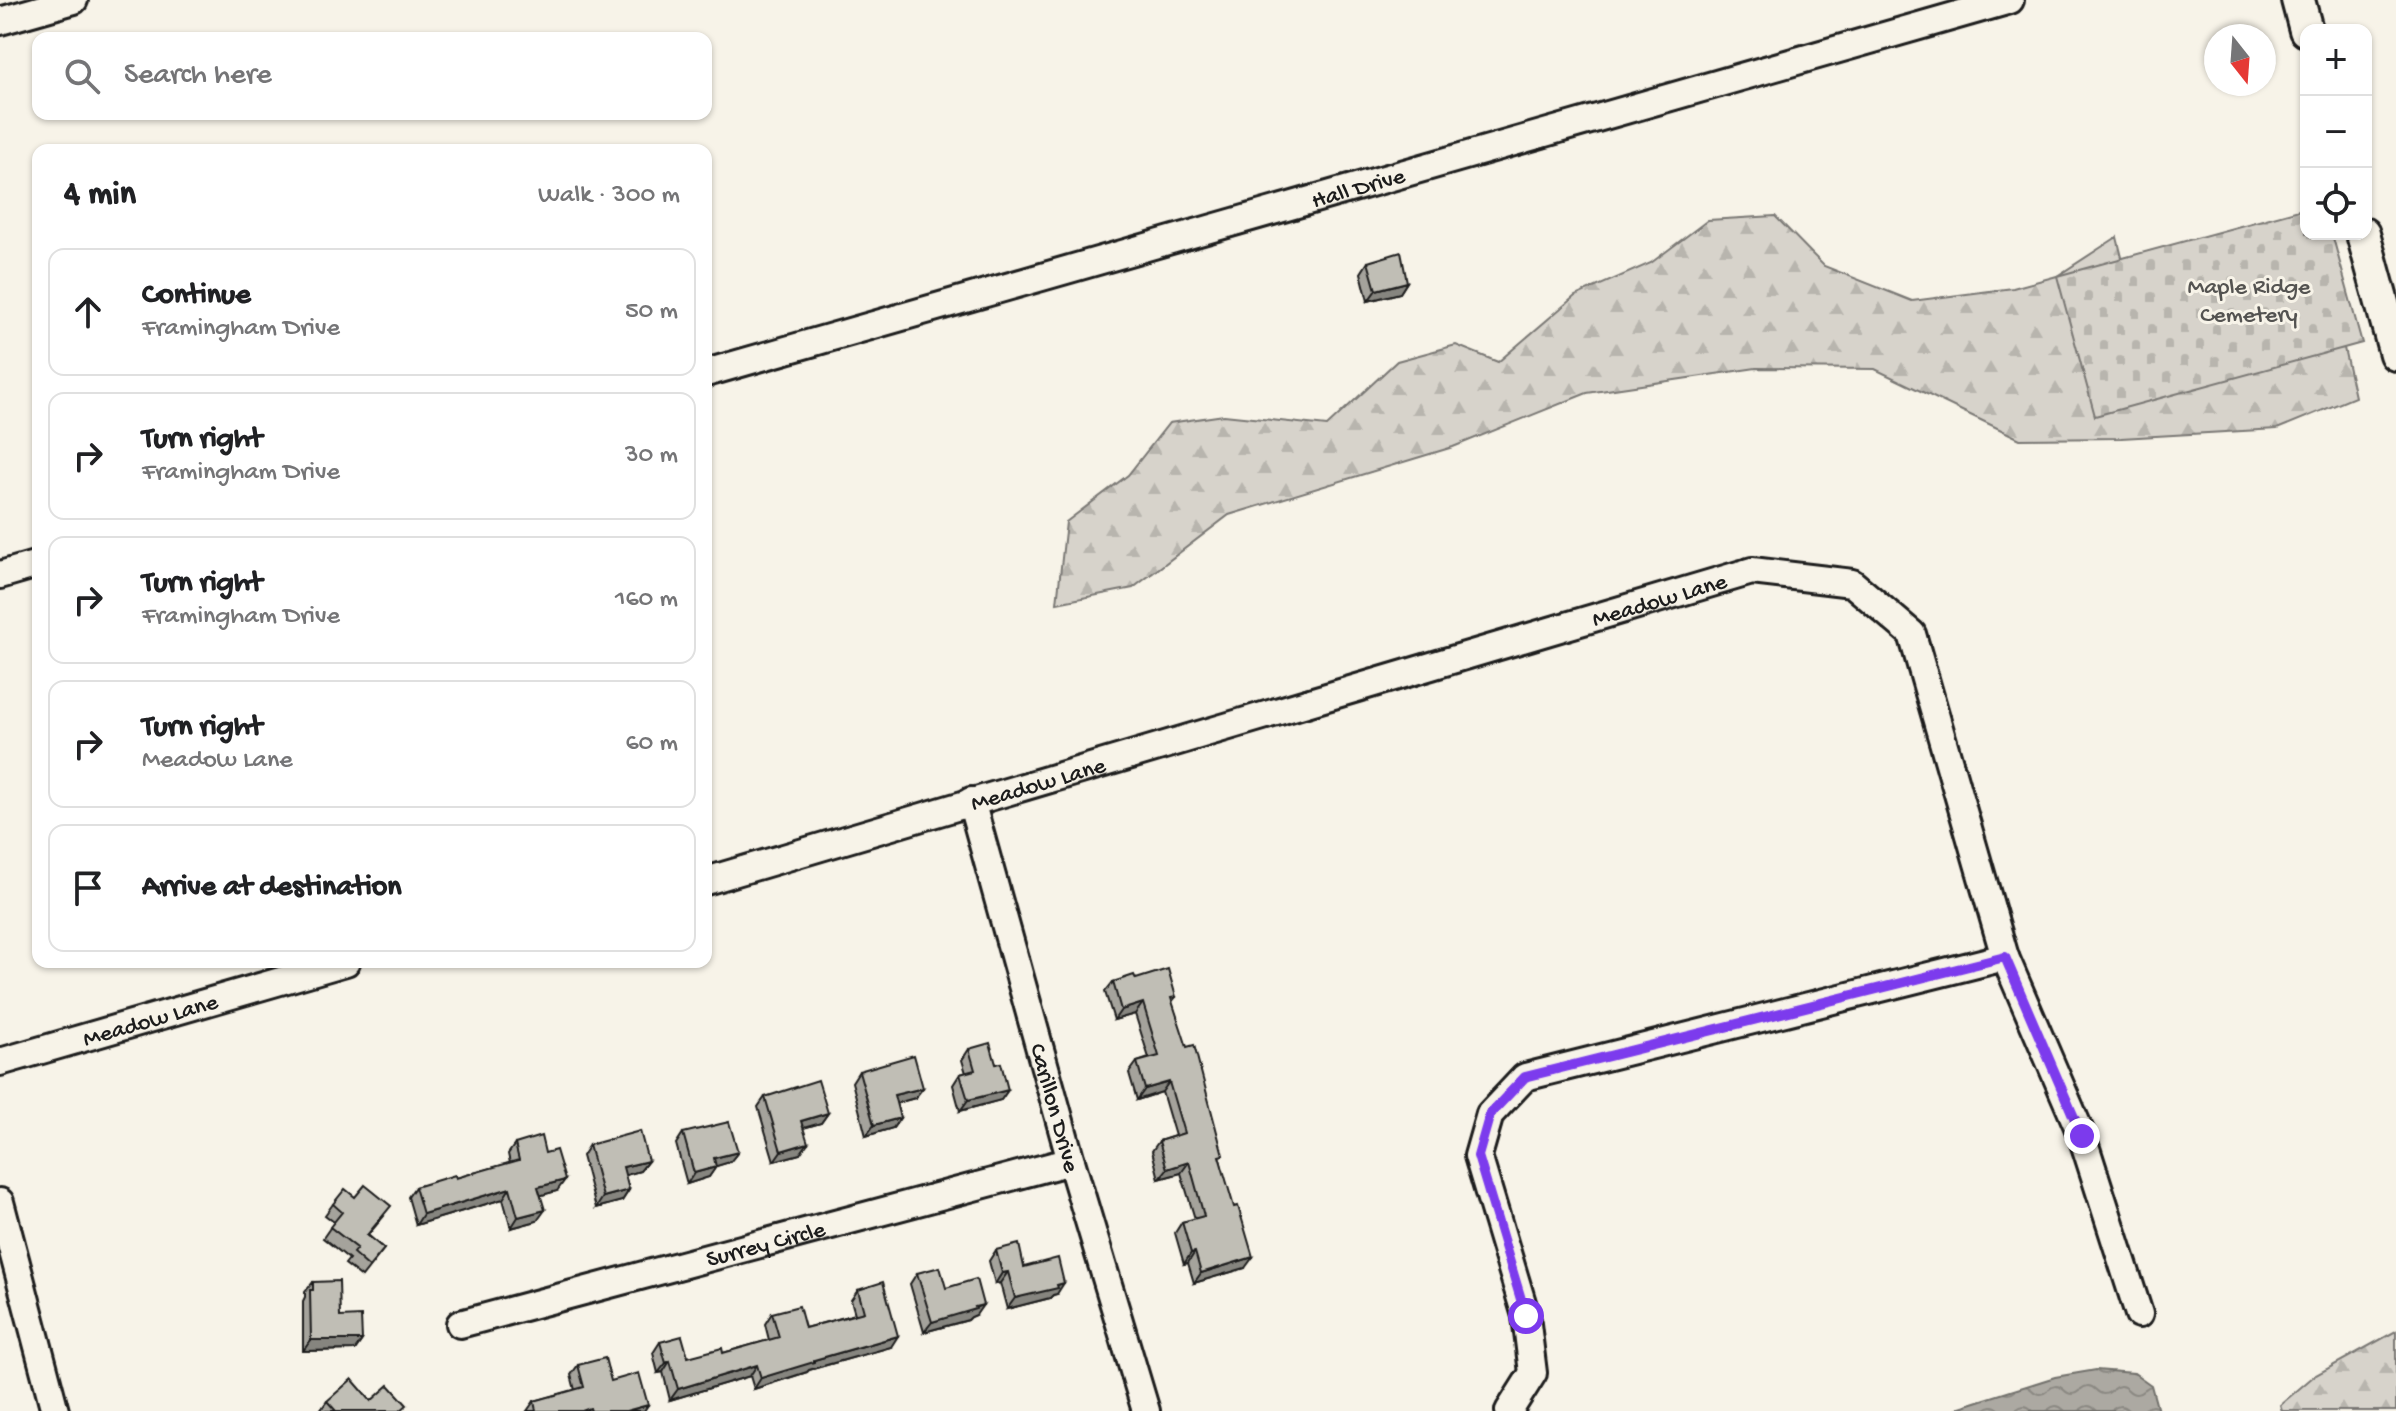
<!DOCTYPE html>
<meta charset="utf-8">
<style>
body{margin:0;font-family:"Gochi Hand",sans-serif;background:#f6f6f6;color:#202124}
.controls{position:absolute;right:24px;top:24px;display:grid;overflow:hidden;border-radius:16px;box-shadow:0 2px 6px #0004}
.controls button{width:72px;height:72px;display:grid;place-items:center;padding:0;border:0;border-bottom:2px solid #e0e0e0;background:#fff;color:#202124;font:40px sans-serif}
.compass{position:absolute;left:2204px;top:24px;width:72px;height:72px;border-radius:50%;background:#fff;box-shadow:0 2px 6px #0004;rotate:163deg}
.stop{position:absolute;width:24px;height:24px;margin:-18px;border:6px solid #7c3aed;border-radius:50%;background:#fff}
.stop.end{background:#7c3aed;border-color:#fff;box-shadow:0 2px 8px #0008}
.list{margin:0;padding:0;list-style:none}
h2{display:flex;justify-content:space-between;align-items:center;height:104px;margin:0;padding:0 32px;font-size:34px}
h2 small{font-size:26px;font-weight:400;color:#757577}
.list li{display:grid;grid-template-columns:52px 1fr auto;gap:24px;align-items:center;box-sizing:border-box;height:128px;margin:0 16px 16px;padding:0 16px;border:2px solid #e0e0e0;border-radius:16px}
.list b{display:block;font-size:30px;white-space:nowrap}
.list p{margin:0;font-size:26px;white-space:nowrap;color:#757577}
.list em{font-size:26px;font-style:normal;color:#757577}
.icon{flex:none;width:44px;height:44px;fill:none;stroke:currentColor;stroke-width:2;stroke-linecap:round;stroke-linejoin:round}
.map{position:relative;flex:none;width:2396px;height:1411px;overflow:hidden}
.search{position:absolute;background:#fff;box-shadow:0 2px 6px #0004;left:32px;top:32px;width:680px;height:88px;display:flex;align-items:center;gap:20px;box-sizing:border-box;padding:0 28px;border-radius:16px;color:#757577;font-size:30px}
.panel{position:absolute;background:#fff;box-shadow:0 2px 6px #0004;left:32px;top:144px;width:680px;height:824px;border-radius:16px}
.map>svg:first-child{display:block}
.forest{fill:url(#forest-firs);stroke:#7a7874;stroke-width:2}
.cemetery{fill:url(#cemetery-stones);stroke:#7a7874;stroke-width:2}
.water{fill:url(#water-waves);stroke:#72716c;stroke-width:2}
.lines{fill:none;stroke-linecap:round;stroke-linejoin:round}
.minor-casing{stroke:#1c1c1c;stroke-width:32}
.major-casing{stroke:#1c1c1c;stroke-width:38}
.minor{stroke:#f7f3e8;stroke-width:26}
.major{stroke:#f7f3e8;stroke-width:32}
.wall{fill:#a5a39c;stroke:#1c1c1c;stroke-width:2}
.shaded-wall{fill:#86857f;stroke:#1c1c1c;stroke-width:2}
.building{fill:#c0beb5;stroke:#1c1c1c;stroke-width:2}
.route{stroke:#7c3aed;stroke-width:10}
.labels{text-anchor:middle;stroke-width:6;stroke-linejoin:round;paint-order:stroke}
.street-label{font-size:24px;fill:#1c1c1c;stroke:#f7f3e8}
.park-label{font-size:24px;fill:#545351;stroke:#f7f3e8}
</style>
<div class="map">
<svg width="2396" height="1411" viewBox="0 0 2396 1411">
<defs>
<pattern id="forest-firs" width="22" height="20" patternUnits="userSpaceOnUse" patternTransform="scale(2)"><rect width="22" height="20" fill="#d7d3cb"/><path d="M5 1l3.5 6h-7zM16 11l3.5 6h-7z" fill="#b8b5ae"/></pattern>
<pattern id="cemetery-stones" width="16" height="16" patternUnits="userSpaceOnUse" patternTransform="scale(2)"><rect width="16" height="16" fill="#d7d3cb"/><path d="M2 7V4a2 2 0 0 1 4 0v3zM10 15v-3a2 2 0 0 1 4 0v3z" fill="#b8b5ae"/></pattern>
<pattern id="water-waves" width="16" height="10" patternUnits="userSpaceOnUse" patternTransform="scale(2)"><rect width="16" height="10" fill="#aca9a2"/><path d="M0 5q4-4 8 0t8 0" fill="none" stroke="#8b8983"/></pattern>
</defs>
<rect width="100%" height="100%" fill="#f7f3e8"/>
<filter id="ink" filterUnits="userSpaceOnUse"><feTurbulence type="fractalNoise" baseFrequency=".0125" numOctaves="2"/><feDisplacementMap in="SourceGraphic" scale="16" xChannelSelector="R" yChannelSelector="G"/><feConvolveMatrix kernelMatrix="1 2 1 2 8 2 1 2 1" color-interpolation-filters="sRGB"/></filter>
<g filter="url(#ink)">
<g class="forest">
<polygon points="1775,216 1824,266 1912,301 2013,288 2057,276 2117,237 2150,371 2344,348 2355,397 2277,429 2121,438 2020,439 1875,369 1756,368 1587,393 1453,447 1229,515 1133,588 1057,603 1066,522 1128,475 1169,423 1224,415 1327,426 1397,361 1456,345 1498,362 1575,296 1651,263 1708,220"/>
<polygon points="2396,1331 2396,1411 2282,1411 2280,1405 2314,1376"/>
</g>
<polygon class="cemetery" points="2306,208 2306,234 2332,234 2362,343 2095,416 2057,276"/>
<polygon class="water" points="2096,1370 2134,1373 2151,1385 2158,1411 1955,1411 1960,1407 2055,1377"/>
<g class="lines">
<defs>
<g id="minor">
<polyline points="0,21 74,0"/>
<path id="s1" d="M 706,373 L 2010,0"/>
<polyline points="0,575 38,564"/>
<path id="s2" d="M 971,801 L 1071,1161 L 1146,1411"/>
<path id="s3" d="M 706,881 L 1752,571 L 1852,583 L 1912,634 L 2005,957 L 2082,1136 L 2139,1314"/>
<path id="s4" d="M 0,1062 L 346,962"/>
<polyline points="0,1202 55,1411"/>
<path id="s5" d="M 460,1324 L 1071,1161"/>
<polyline points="1509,1411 1533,1373 1526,1316 1478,1156 1490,1114 1525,1077 2005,957"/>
</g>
<g id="major">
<polyline points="2298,0 2306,30"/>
<polyline points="2363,234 2396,354"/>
</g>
</defs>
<use href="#minor" class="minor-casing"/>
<use href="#major" class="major-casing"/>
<use href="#minor" class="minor"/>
<use href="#major" class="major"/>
</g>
<g class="wall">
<polygon points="1368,262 1407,282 1400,293 1368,301 1361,273"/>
<polygon points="1136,979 1176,997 1172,1002 1220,1159 1245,1268 1194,1283 1188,1263 1184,1264 1175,1233 1182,1222 1195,1219 1181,1173 1159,1179 1152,1151 1159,1141 1175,1136 1162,1092 1137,1100 1129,1073 1137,1062 1149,1058 1135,1014 1114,1020 1105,992 1113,982"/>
<polygon points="969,1049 996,1064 1008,1090 1001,1100 960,1111 953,1085 960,1074 966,1073 962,1060"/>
<polygon points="859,1071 915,1098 896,1103 900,1118 893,1128 866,1136 852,1082"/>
<polygon points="765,1097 828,1113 821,1123 803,1128 800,1154 774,1161 758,1107"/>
<polygon points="683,1133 738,1152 730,1162 716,1166 709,1177 687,1184 676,1144"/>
<polygon points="515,1144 557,1191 541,1195 537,1221 511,1228 503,1199 416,1225 408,1197 415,1187 456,1178 510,1163 508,1154"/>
<polygon points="589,1145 648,1161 640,1171 625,1175 629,1190 622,1201 596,1208 582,1156"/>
<polygon points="355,1197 384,1216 368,1235 384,1249 362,1277 345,1264 349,1259 323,1238 334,1222 325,1215 333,1204"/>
<polygon points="996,1250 1024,1267 1057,1294 1053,1295 1050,1298 1007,1309 1000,1283 995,1284 989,1261"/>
<polygon points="917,1273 946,1288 976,1315 971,1317 968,1320 924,1332 910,1284"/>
<polygon points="313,1282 340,1317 362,1340 355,1350 303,1351 303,1301 305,1297 305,1292"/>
<polygon points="858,1290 891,1347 809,1370 807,1372 754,1389 750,1376 670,1400 663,1372 658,1373 653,1353 660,1342 688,1357 723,1353 769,1340 765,1324 772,1313 805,1328 855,1314 851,1300"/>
<polygon points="578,1365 611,1381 644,1411 527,1411 534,1401 575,1390 571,1375"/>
<polygon points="327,1401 371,1401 402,1411 320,1411"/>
</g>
<g class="shaded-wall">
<polygon points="1407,282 1400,293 1368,301 1376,290"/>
<polygon points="1143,1003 1135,1014 1114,1020 1121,1010"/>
<polygon points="1169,1082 1162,1092 1137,1100 1145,1089"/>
<polygon points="923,1088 915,1098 886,1106 894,1095"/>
<polygon points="1008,1090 1001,1100 960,1111 968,1100"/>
<polygon points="828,1113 821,1123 793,1131 801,1121"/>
<polygon points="900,1118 893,1128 866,1136 874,1125"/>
<polygon points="808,1143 800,1154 774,1161 781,1151"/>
<polygon points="738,1152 730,1162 707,1169 714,1158"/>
<polygon points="648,1161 640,1171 616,1178 623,1167"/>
<polygon points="1189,1162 1181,1173 1159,1179 1167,1169"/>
<polygon points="716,1167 709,1177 687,1184 694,1173"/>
<polygon points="565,1180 557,1191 531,1198 538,1187"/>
<polygon points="510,1188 503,1199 416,1225 423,1214"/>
<polygon points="629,1190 622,1201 596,1208 603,1197"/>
<polygon points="545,1210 537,1221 511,1228 518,1217"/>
<polygon points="1195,1252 1188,1263 1184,1264 1191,1253"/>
<polygon points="1253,1257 1245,1268 1194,1283 1201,1273"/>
<polygon points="1008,1272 1000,1283 995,1284 1002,1273"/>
<polygon points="1064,1283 1057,1294 1053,1295 1050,1298 1007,1309 1015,1298"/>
<polygon points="983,1305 976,1315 971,1317 968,1320 924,1332 932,1322"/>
<polygon points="898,1336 891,1347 809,1370 807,1372 754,1389 761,1378 814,1360"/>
<polygon points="311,1340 362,1340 355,1350 303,1351"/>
<polygon points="670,1361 663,1372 658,1373 666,1363"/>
<polygon points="757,1365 750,1376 670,1400 678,1389"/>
<polygon points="648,1405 644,1411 626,1411"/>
</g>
<g class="building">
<polygon points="1401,252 1407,282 1376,290 1368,262"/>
<polygon points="1168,969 1176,997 1171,998 1187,1047 1194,1045 1223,1155 1219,1156 1234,1207 1238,1206 1253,1257 1201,1273 1195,1252 1191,1253 1182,1222 1204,1216 1189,1162 1167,1169 1159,1141 1184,1133 1169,1082 1145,1089 1137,1062 1159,1056 1143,1003 1121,1010 1113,982 1134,975 1136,979"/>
<polygon points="990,1043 996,1064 1001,1063 1008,1090 968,1100 960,1074 975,1070 969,1049"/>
<polygon points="914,1055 923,1088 894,1095 900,1118 874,1125 859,1071"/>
<polygon points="818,1080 828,1113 801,1121 808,1143 781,1151 765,1097"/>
<polygon points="729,1122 738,1152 714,1158 716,1167 694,1173 683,1133"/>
<polygon points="640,1131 648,1161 623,1167 629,1190 603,1197 589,1145"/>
<polygon points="541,1136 545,1153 556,1150 565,1180 538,1187 545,1210 518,1217 510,1188 423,1214 415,1187 455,1175 456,1178 519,1160 515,1144"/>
<polygon points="365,1185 391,1206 367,1235 384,1249 369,1267 353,1253 357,1248 330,1227 342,1212 333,1204 345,1189 355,1197"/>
<polygon points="1019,1244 1024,1267 1058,1258 1064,1283 1057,1285 1058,1288 1015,1298 1008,1272 1002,1273 996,1250"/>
<polygon points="940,1267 946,1288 976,1279 983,1305 975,1307 976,1309 932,1322 917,1273"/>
<polygon points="339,1281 340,1317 361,1316 362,1340 311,1340 310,1290 313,1290 313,1282"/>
<polygon points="883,1282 898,1336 814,1360 814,1362 761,1378 757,1365 678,1389 670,1361 666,1363 660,1342 682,1336 688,1357 722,1348 723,1353 779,1337 772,1313 799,1306 805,1328 864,1312 858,1290"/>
<polygon points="605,1358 611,1381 639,1373 648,1405 626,1411 591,1411 590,1408 582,1411 536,1411 534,1401 584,1387 578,1365"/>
<polygon points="352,1379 371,1401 389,1385 407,1405 400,1411 336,1411 327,1401"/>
</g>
</g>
<g class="lines" filter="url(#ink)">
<polyline class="route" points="1526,1316 1478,1156 1490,1114 1525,1077 2005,957 2082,1136"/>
</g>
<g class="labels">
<g class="street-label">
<text dy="8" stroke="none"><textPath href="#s1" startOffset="678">Hall Drive</textPath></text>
<text dy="8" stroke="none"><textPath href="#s3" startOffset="994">Meadow Lane</textPath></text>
<text dy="8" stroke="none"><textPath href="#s3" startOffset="346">Meadow Lane</textPath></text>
<text dy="8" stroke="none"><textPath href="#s4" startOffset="156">Meadow Lane</textPath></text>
<text dy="8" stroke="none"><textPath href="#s2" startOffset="318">Carillon Drive</textPath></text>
<text dy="8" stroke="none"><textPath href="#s5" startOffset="316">Surrey Circle</textPath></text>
</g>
<g class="park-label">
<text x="2249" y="293">Maple Ridge<tspan x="2249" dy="28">Cemetery</tspan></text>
</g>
</g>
</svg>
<div class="controls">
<button>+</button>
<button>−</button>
<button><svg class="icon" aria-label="locate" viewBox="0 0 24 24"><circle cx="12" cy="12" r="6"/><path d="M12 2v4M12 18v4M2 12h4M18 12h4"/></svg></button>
</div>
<svg class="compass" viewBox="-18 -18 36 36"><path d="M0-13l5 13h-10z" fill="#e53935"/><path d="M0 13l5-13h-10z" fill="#757577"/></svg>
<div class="stop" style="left:1526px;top:1316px"></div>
<div class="stop end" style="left:2082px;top:1136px"></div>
<div class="search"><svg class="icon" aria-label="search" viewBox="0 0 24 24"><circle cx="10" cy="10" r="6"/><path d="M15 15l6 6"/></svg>Search here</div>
<section class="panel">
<h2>4 min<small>Walk · 300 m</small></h2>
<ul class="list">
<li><svg class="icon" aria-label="ahead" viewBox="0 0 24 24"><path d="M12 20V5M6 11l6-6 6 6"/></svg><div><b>Continue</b><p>Framingham Drive</p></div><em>50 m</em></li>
<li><svg class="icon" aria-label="right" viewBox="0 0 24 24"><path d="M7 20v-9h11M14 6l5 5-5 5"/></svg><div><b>Turn right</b><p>Framingham Drive</p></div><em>30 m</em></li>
<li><svg class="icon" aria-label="right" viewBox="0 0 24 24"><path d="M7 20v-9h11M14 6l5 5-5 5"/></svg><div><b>Turn right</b><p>Framingham Drive</p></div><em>160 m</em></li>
<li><svg class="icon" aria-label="right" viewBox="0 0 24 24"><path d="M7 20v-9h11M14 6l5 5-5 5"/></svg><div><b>Turn right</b><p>Meadow Lane</p></div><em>60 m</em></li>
<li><svg class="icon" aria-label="arrive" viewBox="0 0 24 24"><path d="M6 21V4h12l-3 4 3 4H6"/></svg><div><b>Arrive at destination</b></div></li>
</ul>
</section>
</div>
